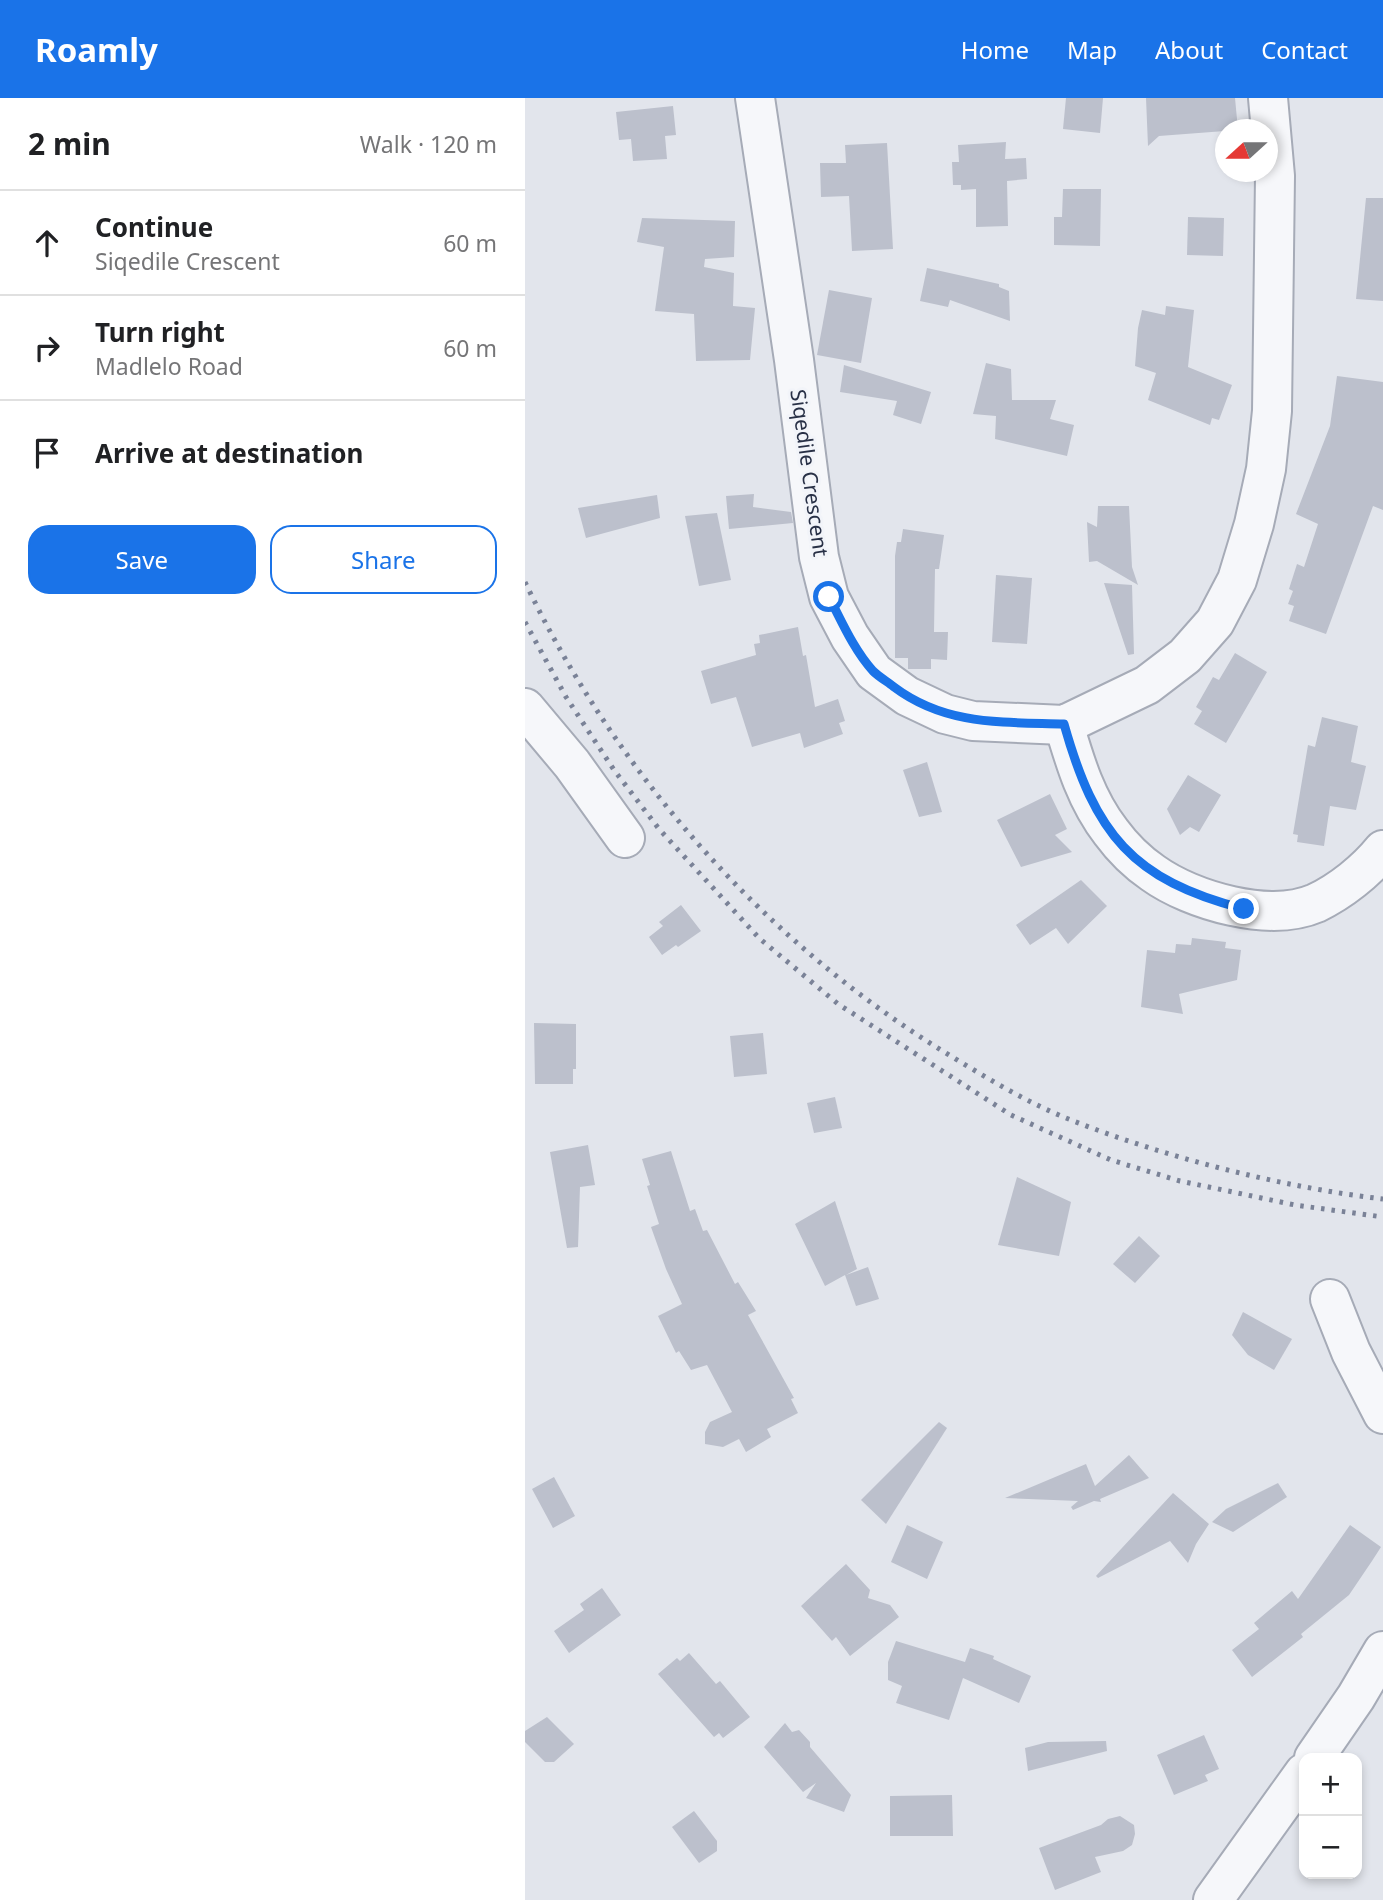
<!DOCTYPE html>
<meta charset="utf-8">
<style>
body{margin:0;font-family:"Noto Sans",sans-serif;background:#f6f6f6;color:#202124}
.controls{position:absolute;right:21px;bottom:21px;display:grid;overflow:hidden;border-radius:14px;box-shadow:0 4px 10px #0003}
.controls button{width:63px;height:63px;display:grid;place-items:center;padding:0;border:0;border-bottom:2px solid #e0e0e0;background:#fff;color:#202124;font:35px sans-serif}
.compass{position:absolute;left:690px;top:21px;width:63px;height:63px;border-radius:50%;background:#fff;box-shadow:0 4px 10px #0003;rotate:249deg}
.stop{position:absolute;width:21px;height:21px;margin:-16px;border:5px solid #1a73e8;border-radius:50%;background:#fff}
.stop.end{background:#1a73e8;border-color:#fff;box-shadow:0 2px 7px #0008}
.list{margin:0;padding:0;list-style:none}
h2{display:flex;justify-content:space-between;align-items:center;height:91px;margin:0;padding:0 28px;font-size:30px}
h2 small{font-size:23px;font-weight:400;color:#757577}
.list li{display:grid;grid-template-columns:46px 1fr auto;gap:21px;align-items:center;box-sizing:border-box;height:105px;padding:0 28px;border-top:2px solid #e0e0e0}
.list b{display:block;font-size:26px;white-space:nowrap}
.list p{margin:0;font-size:23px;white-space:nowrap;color:#757577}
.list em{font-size:23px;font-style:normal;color:#757577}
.actions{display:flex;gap:14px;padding:21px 28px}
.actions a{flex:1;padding:16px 0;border:2px solid #1a73e8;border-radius:21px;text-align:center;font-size:24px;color:#1a73e8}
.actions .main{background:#1a73e8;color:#fff}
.icon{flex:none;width:38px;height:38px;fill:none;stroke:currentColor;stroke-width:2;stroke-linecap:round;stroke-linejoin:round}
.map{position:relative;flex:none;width:858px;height:1802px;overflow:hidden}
header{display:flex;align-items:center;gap:42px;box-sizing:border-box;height:98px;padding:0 35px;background:#1a73e8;color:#fff}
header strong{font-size:33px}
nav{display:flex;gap:38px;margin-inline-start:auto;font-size:24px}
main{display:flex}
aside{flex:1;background:#fff}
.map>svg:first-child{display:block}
.building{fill:#bcc0cc}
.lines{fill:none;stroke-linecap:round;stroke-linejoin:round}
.minor-casing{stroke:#a6abb7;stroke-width:42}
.minor{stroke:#f6f7fa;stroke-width:38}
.rail{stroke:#7a8297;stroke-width:5;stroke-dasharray:3.5 7;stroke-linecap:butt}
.route{stroke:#1a73e8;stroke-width:9}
.labels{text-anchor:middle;stroke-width:6;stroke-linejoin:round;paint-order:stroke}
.street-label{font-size:21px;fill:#283046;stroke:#f2f4f9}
</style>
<header>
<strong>Roamly</strong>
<nav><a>Home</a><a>Map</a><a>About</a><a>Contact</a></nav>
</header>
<main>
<aside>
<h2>2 min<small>Walk · 120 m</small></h2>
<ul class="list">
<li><svg class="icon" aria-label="ahead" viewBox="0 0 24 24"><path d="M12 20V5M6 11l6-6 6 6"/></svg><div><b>Continue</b><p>Siqedile Crescent</p></div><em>60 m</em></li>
<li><svg class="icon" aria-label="right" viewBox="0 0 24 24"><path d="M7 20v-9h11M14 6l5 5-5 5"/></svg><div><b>Turn right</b><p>Madlelo Road</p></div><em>60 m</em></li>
<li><svg class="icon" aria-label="arrive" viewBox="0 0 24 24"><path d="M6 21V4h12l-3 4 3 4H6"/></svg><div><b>Arrive at destination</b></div></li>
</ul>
<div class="actions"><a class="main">Save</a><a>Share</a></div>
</aside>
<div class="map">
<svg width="858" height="1802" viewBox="0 0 858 1802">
<rect width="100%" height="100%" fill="#e2e5ec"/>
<g class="building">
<polygon points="541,0 578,0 575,35 538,31"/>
<polygon points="621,0 710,0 713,32 634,38 623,48"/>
<polygon points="148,8 151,37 140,38 142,61 108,63 106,41 94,42 91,14"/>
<polygon points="481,44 480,61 501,60 502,81 482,83 483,128 451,129 451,91 436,92 436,87 428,87 427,64 434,64 433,47"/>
<polygon points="362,45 368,151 327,153 324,98 296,99 295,65 321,65 320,47"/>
<polygon points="538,91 576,91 575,148 529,147 529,119 537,119"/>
<polygon points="841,100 858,100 858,203 831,201"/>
<polygon points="663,119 699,120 698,158 662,157"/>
<polygon points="117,120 210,123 209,159 180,161 179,169 209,175 208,208 230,210 225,262 171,263 169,216 130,213 139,149 112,144"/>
<polygon points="402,170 474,186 474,189 484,193 485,223 425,202 423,209 395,203"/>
<polygon points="304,192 347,200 336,265 292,257"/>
<polygon points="641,208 669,212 663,269 707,287 694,322 687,320 685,327 623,302 631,275 610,268 613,230 617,212 640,217"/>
<polygon points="461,265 486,271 487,302 531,302 525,321 549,327 542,358 470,341 471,318 448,316"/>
<polygon points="319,267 406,294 396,326 368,317 372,303 315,294"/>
<polygon points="812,278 858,284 858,412 848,408 801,536 764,523 769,508 763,506 768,493 764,491 772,466 779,469 793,426 771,416 805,328"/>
<polygon points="229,396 228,409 266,414 268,425 204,431 201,398"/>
<polygon points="132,397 135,420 61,440 53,410"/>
<polygon points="573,408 604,408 607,469 613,487 572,463 564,464 562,424 572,429"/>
<polygon points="192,415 206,482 174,488 160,418"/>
<polygon points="378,431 419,437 414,471 410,471 409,534 423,534 422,562 406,561 406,571 383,571 383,560 370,560 370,458 372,444 376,444"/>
<polygon points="471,477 507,480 502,546 467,544"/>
<polygon points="579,485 607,487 609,556 603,557"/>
<polygon points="273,529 278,558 281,557 290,609 313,601 320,623 314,625 318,636 279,650 275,635 227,649 211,599 186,606 176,573 231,557 229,546 235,545 234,537"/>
<polygon points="710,555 742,574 701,645 669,626 677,613 671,609 688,579 694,582"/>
<polygon points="797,619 833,628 826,664 841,668 831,712 805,708 799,748 772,744 773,737 768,736 783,647 790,649"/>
<polygon points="402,664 417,714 394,719 378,672"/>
<polygon points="663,677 696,697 674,734 665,729 655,737 642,711"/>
<polygon points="525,696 542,731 530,737 547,754 496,769 472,722"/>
<polygon points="556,782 582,808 543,846 531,830 505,847 491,827"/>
<polygon points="156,807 176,833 153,849 151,847 137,857 124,839 138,828 134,824"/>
<polygon points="667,840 701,844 700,850 716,852 712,882 654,896 658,916 616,909 622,852 650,855 651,846 666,847"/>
<polygon points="9,925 51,926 51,971 48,971 48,986 10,986"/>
<polygon points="238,935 242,976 209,979 205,938"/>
<polygon points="310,999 317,1030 289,1035 282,1005"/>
<polygon points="63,1047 70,1087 55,1089 53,1149 42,1150 25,1054"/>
<polygon points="146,1053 165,1113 170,1111 178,1133 182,1132 210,1186 213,1184 231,1213 223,1217 269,1300 266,1301 273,1315 242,1331 246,1339 221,1354 214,1341 198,1349 180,1346 180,1334 185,1324 207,1314 182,1267 166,1272 154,1253 151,1255 133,1218 157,1206 141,1171 126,1129 134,1126 122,1088 125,1087 117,1061"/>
<polygon points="492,1079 546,1104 534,1158 473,1147"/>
<polygon points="310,1103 332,1171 321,1177 343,1169 354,1201 331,1208 320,1177 300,1188 270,1126"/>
<polygon points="614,1138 635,1158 610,1185 588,1166"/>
<polygon points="718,1214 767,1241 749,1272 723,1257 707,1237"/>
<polygon points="414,1324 422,1330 361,1426 336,1402"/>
<polygon points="604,1357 624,1380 575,1401 576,1404 569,1403 548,1412 546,1409 553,1403 480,1400 561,1366 570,1388"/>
<polygon points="29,1379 50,1418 28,1430 7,1391"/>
<polygon points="753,1385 762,1399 708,1434 687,1424 701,1411"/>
<polygon points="648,1395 684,1426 671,1446 663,1465 645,1443 573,1480 571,1478"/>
<polygon points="382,1427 418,1444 402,1481 366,1464"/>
<polygon points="825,1427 856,1449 847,1463 824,1497 776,1536 778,1539 727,1579 707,1552 734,1531 729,1525 767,1493 773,1501"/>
<polygon points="321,1466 345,1492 343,1500 365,1507 374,1519 325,1558 311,1539 307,1543 276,1508"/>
<polygon points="77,1490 96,1517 44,1555 29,1533 59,1512 55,1506"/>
<polygon points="371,1543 440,1564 445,1550 469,1558 468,1561 506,1578 494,1605 438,1580 424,1622 371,1605 377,1588 363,1582 363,1564"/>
<polygon points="164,1555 191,1586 195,1583 225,1619 198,1640 194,1635 189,1639 133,1576 152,1560 155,1563"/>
<polygon points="22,1619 49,1646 29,1664 20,1664 0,1644 0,1633"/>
<polygon points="260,1625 267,1634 274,1632 285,1644 285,1649 326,1697 319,1714 281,1700 291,1685 278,1694 239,1649"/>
<polygon points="679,1637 694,1671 680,1677 683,1683 649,1697 632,1657"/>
<polygon points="581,1643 582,1653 503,1673 500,1650 523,1644"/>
<polygon points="427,1697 428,1738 365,1738 365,1698"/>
<polygon points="169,1713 192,1743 192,1753 174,1765 147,1729"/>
<polygon points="595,1718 609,1727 610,1736 607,1747 598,1753 570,1759 576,1774 530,1792 514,1750 576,1727 583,1721"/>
</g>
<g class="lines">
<defs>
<g id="minor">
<polyline points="230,0 269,262 294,459 304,499 325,539 349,574 382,598 420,616 448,623 539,627 622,587 660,558 690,524 712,482 729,426 741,371 747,313 750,78 743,0"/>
<polyline points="0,610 47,666 100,740"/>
<path d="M 539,627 C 550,664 561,702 586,734 C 597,749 612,764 628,775 C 667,803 745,825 791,805 C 816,793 841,773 858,752"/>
<polyline points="805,1201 826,1254 858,1316"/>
<polyline points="789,1660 831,1599 858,1553"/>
<polyline points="688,1802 779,1675"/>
</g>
</defs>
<use href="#minor" class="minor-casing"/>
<use href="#minor" class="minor"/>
<g class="rail">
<path d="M 0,484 C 93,679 243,848 429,960 C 467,983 505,1006 546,1022 C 642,1060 756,1089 858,1101"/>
<polyline points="0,524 41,599 89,672 134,731 234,840 313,906 486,1017 586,1062 655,1083 770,1107 858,1119"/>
</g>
</g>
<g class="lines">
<path class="route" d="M 304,499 C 317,524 329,552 348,573 C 354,579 363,584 369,589 C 421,628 478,624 539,626 C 570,736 607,782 719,811"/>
</g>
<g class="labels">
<g class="street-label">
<text transform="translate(284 375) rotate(82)" y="7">Siqedile Crescent</text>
</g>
</g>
</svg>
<div class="controls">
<button>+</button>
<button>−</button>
</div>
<svg class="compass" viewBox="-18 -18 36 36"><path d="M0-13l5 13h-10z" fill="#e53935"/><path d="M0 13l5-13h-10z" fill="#757577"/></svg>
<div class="stop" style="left:304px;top:499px"></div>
<div class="stop end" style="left:719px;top:811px"></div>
</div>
</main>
